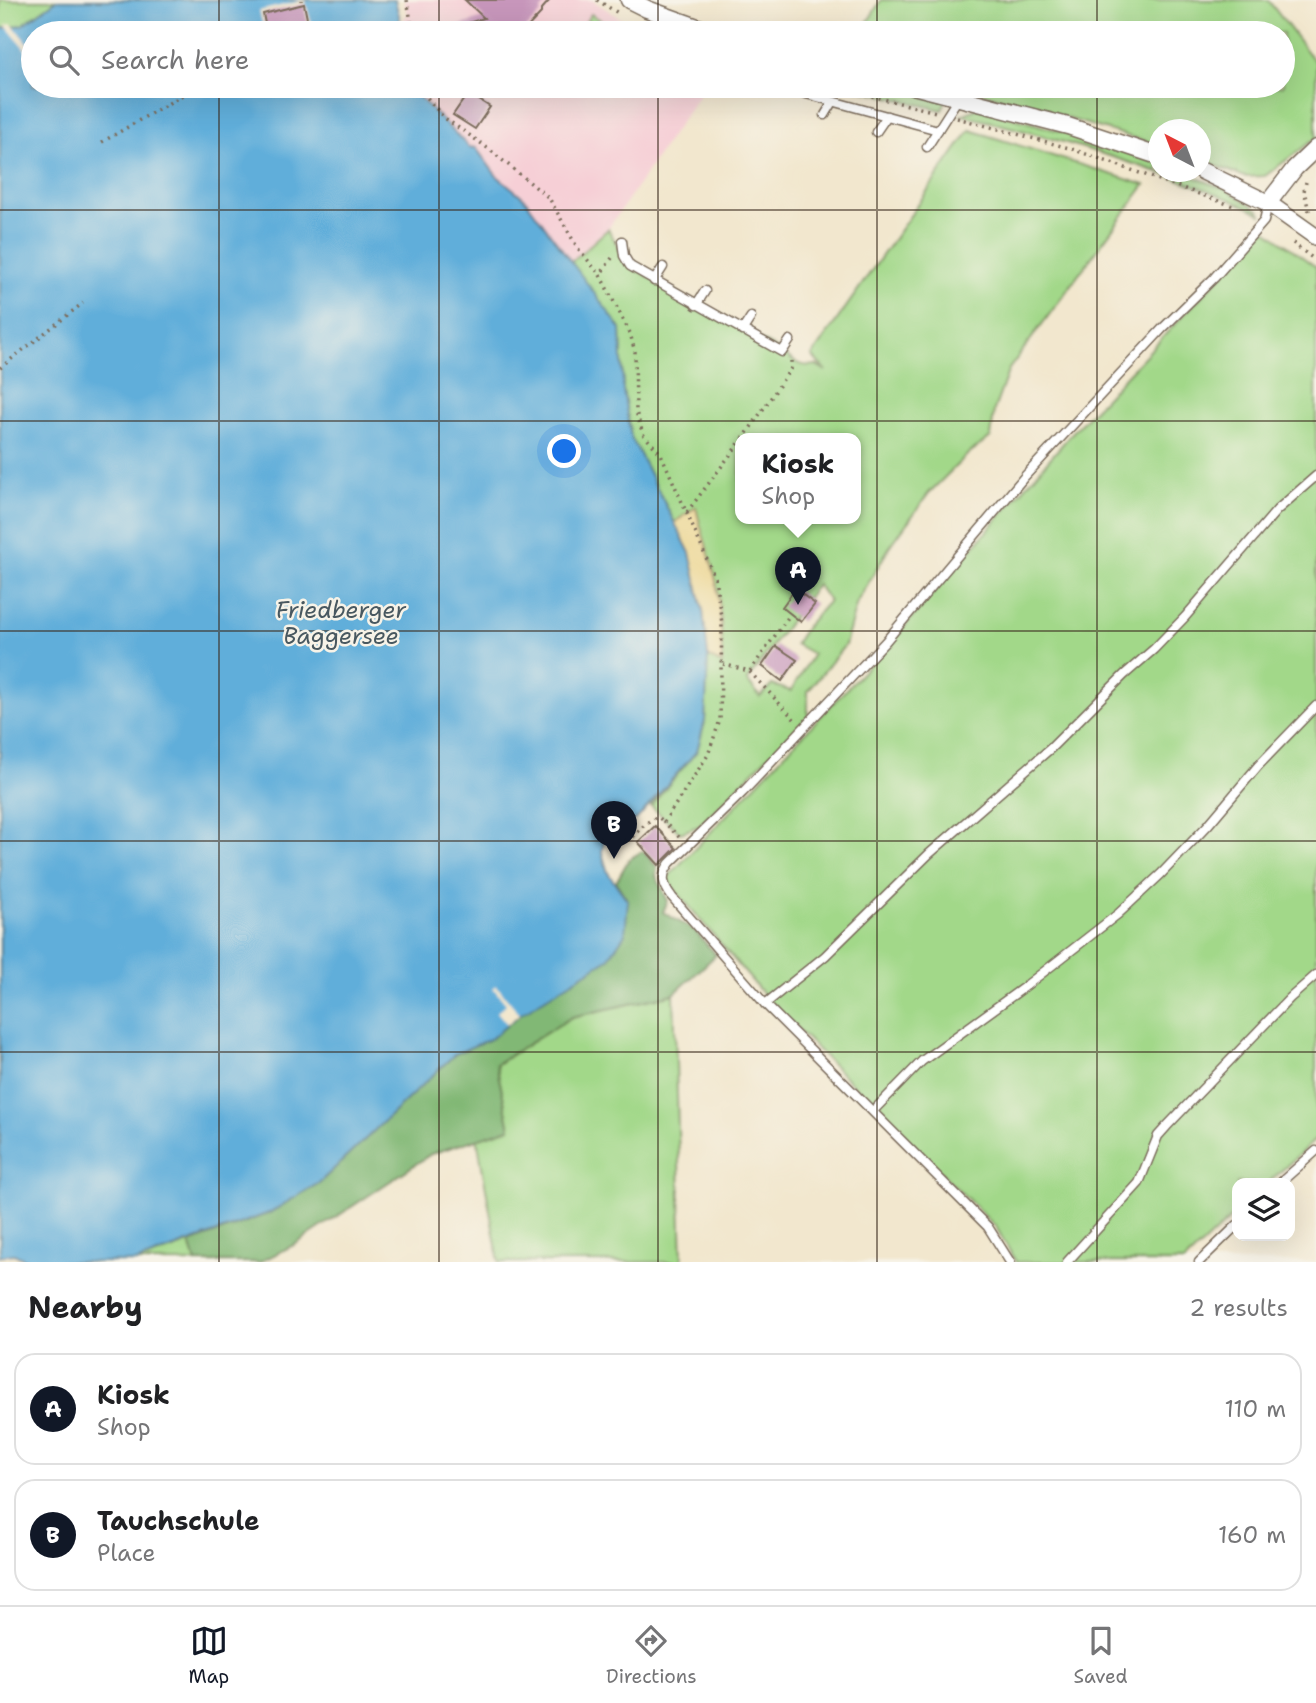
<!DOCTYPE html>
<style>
body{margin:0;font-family:"Shantell Sans",sans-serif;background:#f2f2f2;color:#202124}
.controls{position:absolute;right:21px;bottom:21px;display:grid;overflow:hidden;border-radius:14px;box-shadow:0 7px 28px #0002}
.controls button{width:63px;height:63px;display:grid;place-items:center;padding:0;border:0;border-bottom:2px solid #e0e0e0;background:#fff;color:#202124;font:35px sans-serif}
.compass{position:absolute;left:1148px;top:119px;width:63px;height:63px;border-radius:50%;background:#fff;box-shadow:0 7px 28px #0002;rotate:318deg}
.you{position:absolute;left:565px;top:452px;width:24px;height:24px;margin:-18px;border:5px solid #fff;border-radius:50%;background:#1a73e8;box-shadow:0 0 0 10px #1a73e833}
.badge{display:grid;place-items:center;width:46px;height:46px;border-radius:50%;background:#111827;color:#fff;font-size:23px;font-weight:700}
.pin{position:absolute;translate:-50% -58px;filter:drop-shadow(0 2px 4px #0008)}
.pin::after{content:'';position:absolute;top:37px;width:24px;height:21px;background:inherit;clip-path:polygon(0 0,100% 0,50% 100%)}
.popup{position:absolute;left:735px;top:433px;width:126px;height:91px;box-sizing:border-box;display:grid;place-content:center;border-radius:14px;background:#fff;filter:drop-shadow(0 2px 5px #0005);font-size:23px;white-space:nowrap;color:#757577}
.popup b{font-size:26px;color:#202124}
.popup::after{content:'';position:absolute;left:50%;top:100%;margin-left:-14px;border:14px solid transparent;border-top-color:#fff}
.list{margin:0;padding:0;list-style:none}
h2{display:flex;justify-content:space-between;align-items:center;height:91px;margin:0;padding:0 28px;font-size:30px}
h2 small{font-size:23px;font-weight:400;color:#757577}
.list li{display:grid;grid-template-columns:46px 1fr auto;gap:21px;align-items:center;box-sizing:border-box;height:112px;margin:0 14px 14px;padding:0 14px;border:2px solid #e0e0e0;border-radius:21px}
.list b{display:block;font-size:26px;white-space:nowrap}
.list p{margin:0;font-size:23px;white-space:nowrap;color:#757577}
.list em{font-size:23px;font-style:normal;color:#757577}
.icon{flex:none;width:38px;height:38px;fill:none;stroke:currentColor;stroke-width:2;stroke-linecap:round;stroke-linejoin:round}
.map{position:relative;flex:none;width:1316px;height:1262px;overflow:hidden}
.search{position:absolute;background:#fff;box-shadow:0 7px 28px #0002;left:21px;right:21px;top:21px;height:77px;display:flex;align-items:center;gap:18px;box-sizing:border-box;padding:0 24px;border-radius:38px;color:#757577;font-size:26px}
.sheet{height:343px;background:#fff}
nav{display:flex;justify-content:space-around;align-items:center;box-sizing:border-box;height:98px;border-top:2px solid #e0e0e0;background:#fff;font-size:19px;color:#757577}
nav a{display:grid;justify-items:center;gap:4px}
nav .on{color:#111827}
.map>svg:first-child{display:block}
.built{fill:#f6cfd6}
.green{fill:#a2d889;stroke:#6e8154;stroke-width:2;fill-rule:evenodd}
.forest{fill:#81b875;stroke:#5e714a;stroke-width:2}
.sand{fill:#eeda9e;stroke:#94825e;stroke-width:2}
.water{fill:#61aeda;stroke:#4e6c7c;stroke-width:2}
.pier{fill:#f2e7ce}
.building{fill:#c796bb}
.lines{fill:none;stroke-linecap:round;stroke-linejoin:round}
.service-casing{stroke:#7b6c5c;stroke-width:11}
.minor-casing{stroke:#7b6c5c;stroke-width:19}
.path{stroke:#7b6c5c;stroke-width:3.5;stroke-dasharray:2 5;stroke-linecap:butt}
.service{stroke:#fff;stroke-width:8}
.minor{stroke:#fff;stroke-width:16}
.grid{fill:none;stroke:#3b2a1e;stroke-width:2;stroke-opacity:0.55}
.labels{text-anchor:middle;stroke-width:5;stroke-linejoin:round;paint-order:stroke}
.water-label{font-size:23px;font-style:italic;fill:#485860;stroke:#f7f3e8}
</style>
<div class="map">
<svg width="1316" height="1262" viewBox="0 0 1316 1262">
<rect width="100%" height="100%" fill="#f7f3e8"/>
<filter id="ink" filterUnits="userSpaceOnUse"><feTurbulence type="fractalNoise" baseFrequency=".0143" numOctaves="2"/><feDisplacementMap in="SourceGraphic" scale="14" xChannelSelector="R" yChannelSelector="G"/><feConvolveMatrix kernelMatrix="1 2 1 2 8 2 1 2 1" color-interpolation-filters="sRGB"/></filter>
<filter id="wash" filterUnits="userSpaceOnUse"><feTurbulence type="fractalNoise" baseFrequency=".00686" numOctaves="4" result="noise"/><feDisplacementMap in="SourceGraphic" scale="28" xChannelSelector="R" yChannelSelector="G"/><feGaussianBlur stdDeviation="1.57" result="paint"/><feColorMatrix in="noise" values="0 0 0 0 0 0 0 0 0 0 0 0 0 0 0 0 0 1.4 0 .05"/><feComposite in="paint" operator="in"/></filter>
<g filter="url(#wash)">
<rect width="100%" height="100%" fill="#f2e7ce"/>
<g class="built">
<polygon points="404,0 592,0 634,27 649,33 399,33 401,23 407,15"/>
<polygon points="408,86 705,86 608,229 570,263 524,198 496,175 476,148 469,147"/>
</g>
<g class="green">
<polygon points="0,0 57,0 22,25 0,29"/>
<polygon points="881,0 1268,0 1316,63 1316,138 1265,176 1245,177 1201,160 1200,130 1158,130 1158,145 959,86 1283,86 1283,33 861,33"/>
<polygon points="591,14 622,33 579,33"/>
<polygon points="845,86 888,86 946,100 942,110"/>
<path d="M 978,108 L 1063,132 L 1158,163 L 1158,172 L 1182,172 L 1227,190 L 1259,210 L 1261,214 C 1226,196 1189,183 1152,170 C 1090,149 1026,130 962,115 Z"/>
<path d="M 970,130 L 1145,185 L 1009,369 L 994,410 L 991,437 L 968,454 L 929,493 L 889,548 L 857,602 L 845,645 L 808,691 L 808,716 L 699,826 L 680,833 L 651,806 L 697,751 L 705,722 L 708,657 L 703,611 L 690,553 L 631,437 L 623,390 L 621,329 L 570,263 L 608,229 L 630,266 L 782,352 C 793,362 802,368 816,365 L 826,371 L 812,356 ZM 740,439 L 856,439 L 856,519 L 740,519 ZM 817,584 L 829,601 L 808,624 L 795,644 L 813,654 L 791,691 L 772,685 L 760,697 L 747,681 Z"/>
<polygon points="1265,229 1316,267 1316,1139 1268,1183 1237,1183 1237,1212 1184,1262 1016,1262 996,1227 769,1001 666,879 891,642 1072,433"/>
<polygon points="674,994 682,1262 499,1262 477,1138 510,1128 496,1065 571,1017"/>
<polygon points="190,1243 196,1262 136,1262"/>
</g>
<polygon class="forest" points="643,851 657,867 656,876 668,901 663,912 695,931 716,955 674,994 572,1017 496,1064 510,1128 431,1154 296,1244 260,1262 196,1262 190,1243 269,1213 319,1183 455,1054 492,1038 520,1014 628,901 616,882 629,859"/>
<path class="sand" d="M 696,507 C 701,532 711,557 716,581 C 721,609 722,636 722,664 L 708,657 L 703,611 L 690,553 L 674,523 Z"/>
<polygon class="water" points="57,0 395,0 401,23 399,33 33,33 33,86 408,86 469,147 476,148 496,175 524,198 621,329 623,390 631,437 690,553 703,611 708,657 705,721 697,751 637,819 616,831 604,842 602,852 608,873 628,901 625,934 608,959 520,1014 492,1038 455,1054 319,1183 269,1213 136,1262 30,1262 14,1254 0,1256 0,29 22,25"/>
<g class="pier">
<polygon points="305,0 314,33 265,33 259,11"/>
<polygon points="12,24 33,50 31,56 5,25"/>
<polygon points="496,985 520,1014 507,1024 497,1012 506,1004 493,988"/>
</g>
<g id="blocks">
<g class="building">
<polygon points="465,0 550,0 541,10 541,13 522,33 446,33 446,30 484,18"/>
<polygon points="304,4 310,33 267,33 263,14"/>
<polygon points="468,93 490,107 475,129 453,115"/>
<polygon points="795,589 815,604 801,622 782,607"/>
<polygon points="776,646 797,660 782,681 762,666"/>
<polygon points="655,826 676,848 659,865 638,842"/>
</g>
</g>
</g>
<g filter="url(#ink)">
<use href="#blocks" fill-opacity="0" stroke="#7b6c5c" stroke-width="2"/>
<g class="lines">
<defs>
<g id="service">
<polyline points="777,86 938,130"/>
<polyline points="825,115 833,102"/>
<polyline points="876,132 887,116"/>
<polyline points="927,147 959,97"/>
<polyline points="622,241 624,256 630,266 782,352 790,340"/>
<polyline points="654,281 663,267"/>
<polyline points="696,305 705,291"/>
<polyline points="742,331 751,317"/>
<polyline points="765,1004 825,956 929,854 1051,748 1124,675 1154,649 1185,617 1277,510 1316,476"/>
<polyline points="873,1111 922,1061 1023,988 1118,914 1161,874 1208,825 1258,766 1316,706"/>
<polyline points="1280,1183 1316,1151"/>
<path d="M 1010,1262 L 988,1227 L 765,1004 L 672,897 C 663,885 660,876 670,863 L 743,792 L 885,642 L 1025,476 L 1162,329 L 1214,278 L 1264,221 L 1268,203"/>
<polyline points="1067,1262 1139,1183 1158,1136 1167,1126 1290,998 1316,975"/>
<polyline points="1199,1262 1237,1225"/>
</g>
<g id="minor">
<polyline points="629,0 647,9 714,33"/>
<polyline points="913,86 1068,126 1158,156"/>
<polyline points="1200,170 1268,203 1316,237"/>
<polyline points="1268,203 1295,168 1316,148"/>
</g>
</defs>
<use href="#service" class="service-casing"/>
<use href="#minor" class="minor-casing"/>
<g class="path">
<polyline points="301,0 301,1"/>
<polyline points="407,0 411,21 410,33"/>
<polyline points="597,0 618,13"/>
<polyline points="311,23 331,33"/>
<polyline points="637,24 657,33"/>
<polyline points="420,86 425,95 443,117 485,146 549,198 577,247 600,275"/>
<polyline points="831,86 936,112"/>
<polyline points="957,118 1069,148 1233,206"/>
<polyline points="102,142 198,86"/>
<polyline points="1306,182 1304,191 1310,215"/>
<polyline points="1293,243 1316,261"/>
<polyline points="612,258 600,275 630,333 635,352 636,412 643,434 661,454 715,578 722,623 720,720 708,755 664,822 680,838"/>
<polyline points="0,368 83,303"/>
<polyline points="743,439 791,368 791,361"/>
<polyline points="687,512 740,442"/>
<polyline points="723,664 749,671 795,720"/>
<polyline points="750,671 789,616"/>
<path d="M 613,844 C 634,845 640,822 658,817 L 664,822"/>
</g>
<use href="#service" class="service"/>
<use href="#minor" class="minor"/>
</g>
</g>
<path class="grid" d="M 219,0 L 219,33M 439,0 L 439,33M 658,0 L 658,33M 877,0 L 877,33M 1097,0 L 1097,33M 219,86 L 219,1262M 439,86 L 439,1262M 658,86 L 658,1262M 877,86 L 877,1262M 1097,86 L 1097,1262M 0,210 L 1316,210M 0,421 L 1316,421M 0,631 L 1316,631M 0,841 L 1316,841M 0,1052 L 1316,1052"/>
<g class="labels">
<g class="water-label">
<text x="341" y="618">Friedberger<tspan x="341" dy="26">Baggersee</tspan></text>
</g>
</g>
</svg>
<div class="controls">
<button><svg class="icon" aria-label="layers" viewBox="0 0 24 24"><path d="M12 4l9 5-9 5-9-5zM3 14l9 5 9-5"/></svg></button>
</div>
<svg class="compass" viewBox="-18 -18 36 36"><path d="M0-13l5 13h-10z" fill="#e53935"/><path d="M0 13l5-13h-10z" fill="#757577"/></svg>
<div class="you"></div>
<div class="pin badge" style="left:798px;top:605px">A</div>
<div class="popup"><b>Kiosk</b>Shop</div>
<div class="pin badge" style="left:614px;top:859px">B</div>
<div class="search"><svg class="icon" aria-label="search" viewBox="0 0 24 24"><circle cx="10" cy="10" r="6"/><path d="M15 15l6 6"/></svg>Search here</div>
</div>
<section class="sheet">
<h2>Nearby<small>2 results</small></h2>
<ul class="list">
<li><span class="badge">A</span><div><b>Kiosk</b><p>Shop</p></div><em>110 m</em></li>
<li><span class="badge">B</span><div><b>Tauchschule</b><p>Place</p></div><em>160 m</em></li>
</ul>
</section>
<nav>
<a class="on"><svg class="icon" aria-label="map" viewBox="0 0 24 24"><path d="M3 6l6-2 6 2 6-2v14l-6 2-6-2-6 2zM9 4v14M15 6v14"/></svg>Map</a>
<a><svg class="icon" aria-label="directions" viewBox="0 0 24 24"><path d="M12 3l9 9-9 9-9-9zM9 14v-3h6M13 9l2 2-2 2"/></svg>Directions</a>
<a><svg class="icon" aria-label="saved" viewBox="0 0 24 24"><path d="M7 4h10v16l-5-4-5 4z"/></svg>Saved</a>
</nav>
